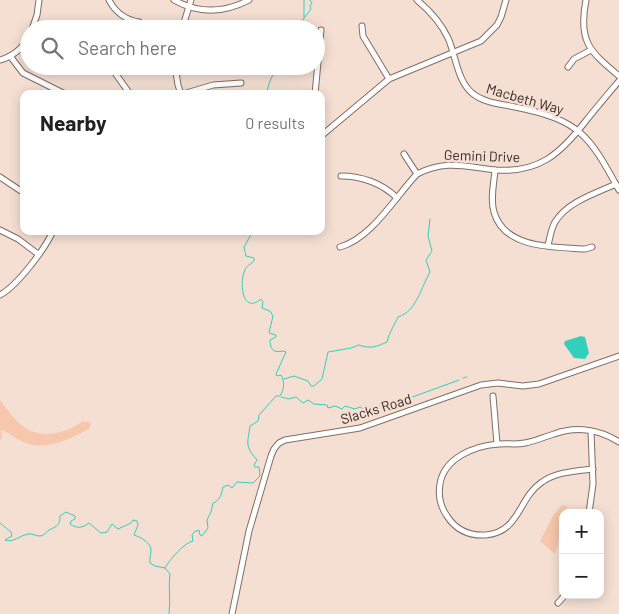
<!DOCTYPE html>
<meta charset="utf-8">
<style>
body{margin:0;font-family:Barlow,sans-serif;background:#f2f2f2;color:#202124}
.controls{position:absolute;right:15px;bottom:15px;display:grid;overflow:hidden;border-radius:10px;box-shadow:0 2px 12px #0003}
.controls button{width:45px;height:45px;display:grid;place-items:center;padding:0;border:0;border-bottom:1px solid #e0e0e0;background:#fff;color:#202124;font:25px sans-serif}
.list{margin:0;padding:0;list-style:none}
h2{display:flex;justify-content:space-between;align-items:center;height:65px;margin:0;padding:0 20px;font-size:21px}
h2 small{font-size:16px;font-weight:400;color:#757577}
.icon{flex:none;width:28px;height:28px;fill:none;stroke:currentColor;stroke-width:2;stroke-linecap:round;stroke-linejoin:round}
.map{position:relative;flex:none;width:619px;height:614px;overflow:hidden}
.search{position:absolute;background:#fff;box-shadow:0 2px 12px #0003;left:20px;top:20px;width:305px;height:55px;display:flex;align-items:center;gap:12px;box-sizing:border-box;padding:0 18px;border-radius:28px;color:#757577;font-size:19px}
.panel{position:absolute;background:#fff;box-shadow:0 2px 12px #0003;left:20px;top:90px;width:305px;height:145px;border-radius:10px}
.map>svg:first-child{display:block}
.green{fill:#f6c7ac}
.water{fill:#32cfbb}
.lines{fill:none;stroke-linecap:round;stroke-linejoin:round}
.stream{stroke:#32cfbb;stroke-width:1}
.minor-casing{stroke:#816e64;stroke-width:7}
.minor{stroke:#fff;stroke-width:5}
.labels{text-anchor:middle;stroke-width:5;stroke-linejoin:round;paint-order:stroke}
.street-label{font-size:14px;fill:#322a25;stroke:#f5dfd3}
</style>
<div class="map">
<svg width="619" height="614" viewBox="0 0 619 614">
<rect width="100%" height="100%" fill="#f5dfd3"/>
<g class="green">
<path d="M 0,400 C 7,409 15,421 24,427 C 42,440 67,433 83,421 L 91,423 L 89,429 C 71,438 50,450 29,444 C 18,441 11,433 1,430 L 2,438 L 0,440 Z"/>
<polygon points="562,505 567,506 566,513 563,513 563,525 555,554 540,541 554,514"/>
</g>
<polygon class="water" points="581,336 585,337 589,353 585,359 574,358 564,344 565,341"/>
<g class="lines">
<g class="stream">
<polyline points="305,17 311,9 310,6 312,3 310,0"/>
<polyline points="290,29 293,25 304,19 304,0"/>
<polyline points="266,94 270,81 277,66"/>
<polyline points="463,378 467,377"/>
<path d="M 284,379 L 294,376 L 308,381 L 311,386 L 314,386 L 322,379 L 328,352 L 351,348 L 359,345 C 370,349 376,347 387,342 L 389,335 L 398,317 C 417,311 421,287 430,272 L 426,260 L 432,251 L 428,236 L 430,219"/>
<polyline points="281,397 289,399 296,397 303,403 308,400 314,404 327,405 328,408 335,406 342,409 345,406 355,409 360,407 366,411 374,407 396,403 459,380"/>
<path d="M 0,523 L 11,532 L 12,536 L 5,540 C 13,543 19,536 28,534 C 33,533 35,536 39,536 C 45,536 46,532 49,530 C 57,526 60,526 60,516 L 66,512 L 75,516 L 75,519 L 71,521 L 70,524 C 78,529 82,528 89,523 L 101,533 L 107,532 L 112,524 L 118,529 L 131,523 L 133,520 L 137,521 L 138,525 L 134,535 C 140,537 152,543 151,551 C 151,556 149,558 150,563 L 155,566 L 165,568 L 170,574 C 168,588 171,600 169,614"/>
<path d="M 165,568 C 170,559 184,543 193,541 L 192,535 L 194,532 L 199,530 L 200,535 L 202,536 L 208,528 L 207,520 L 211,512 L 213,503 C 220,501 222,493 223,487 L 228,485 L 232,488 L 237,482 L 253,483 L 260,476 L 259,467 L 255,467 L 254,465 L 257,460 C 244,445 248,443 250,426 L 258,421 L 259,415 L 276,396 L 280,396 C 284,389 285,382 281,375 L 277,376 L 276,374 L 286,352 L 283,351 C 274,353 270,350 270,340 L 276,337 L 276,335 L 269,333 L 273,316 L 270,311 L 262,308 L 263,302 L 261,299 C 242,315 239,282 245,270 C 246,266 251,264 254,261 L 254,258 L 246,256 L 244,247 L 253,231"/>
</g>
<defs>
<g id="minor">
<path d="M 109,0 C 115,12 126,20 139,22"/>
<path d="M 174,0 C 199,14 224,13 249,0"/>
<path d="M 417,0 C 429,10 441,23 448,38 C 456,56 457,80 472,93 C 484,103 501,104 515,107 C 580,120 589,135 619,190"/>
<path d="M 586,0 C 578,41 589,51 619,76"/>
<polyline points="34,25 48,29"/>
<polyline points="362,26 363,36 389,79"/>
<polyline points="32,29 37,15 39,0"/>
<polyline points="182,29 191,0"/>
<polyline points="10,56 23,73 65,94"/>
<path d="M 0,60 C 12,57 23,48 29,37"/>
<polyline points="110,66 130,94"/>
<polyline points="175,66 178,85 181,94"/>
<polyline points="568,67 574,59 591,50"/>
<polyline points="183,94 213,85 241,83"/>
<polyline points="315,94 321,30"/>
<polyline points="321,136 389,79 481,41 497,25 501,17 506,0"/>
<polyline points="404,154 417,174"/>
<path d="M 495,170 C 494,183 490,199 494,212 C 504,249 555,247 585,249 L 592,247"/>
<path d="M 341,176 C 361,176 382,183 397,198"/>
<polyline points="0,177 24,193"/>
<polyline points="0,230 18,239 38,254"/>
<path d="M 548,245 C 550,238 551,229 555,222 C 567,202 596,193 616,184"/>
<path d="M 340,247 C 372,238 395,197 417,174 C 447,159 465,167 496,170 C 539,173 560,154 585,122 C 596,108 608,94 619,81"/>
<path d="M 0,295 C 17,286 45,249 53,231"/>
<polyline points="493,396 497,444"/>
<path d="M 593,469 C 576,471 556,472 542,482 C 518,498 520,532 486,535 C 470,536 456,530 447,516 C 440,506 438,496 440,484 C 444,458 474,446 498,444 C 507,443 516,445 525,443 C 535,441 544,437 554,434 C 576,426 599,429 619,442"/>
<polyline points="589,513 593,484 591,431"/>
<polyline points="558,603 565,595"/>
<polyline points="232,614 249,531 271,456 274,449 279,443 285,440 360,428 481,385 498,383 523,386 539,384 619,356"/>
</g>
</defs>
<use href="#minor" class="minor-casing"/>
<use href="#minor" class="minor"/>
</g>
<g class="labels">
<g class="street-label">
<text transform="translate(525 99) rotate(16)" y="5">Macbeth Way</text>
<text transform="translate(482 156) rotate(2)" y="5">Gemini Drive</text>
<text transform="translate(376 409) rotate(-17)" y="5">Slacks Road</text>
</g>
</g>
</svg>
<div class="controls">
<button>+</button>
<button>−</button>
</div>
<div class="search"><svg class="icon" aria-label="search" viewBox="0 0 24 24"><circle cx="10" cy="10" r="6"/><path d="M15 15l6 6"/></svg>Search here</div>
<section class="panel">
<h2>Nearby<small>0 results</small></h2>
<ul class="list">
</ul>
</section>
</div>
